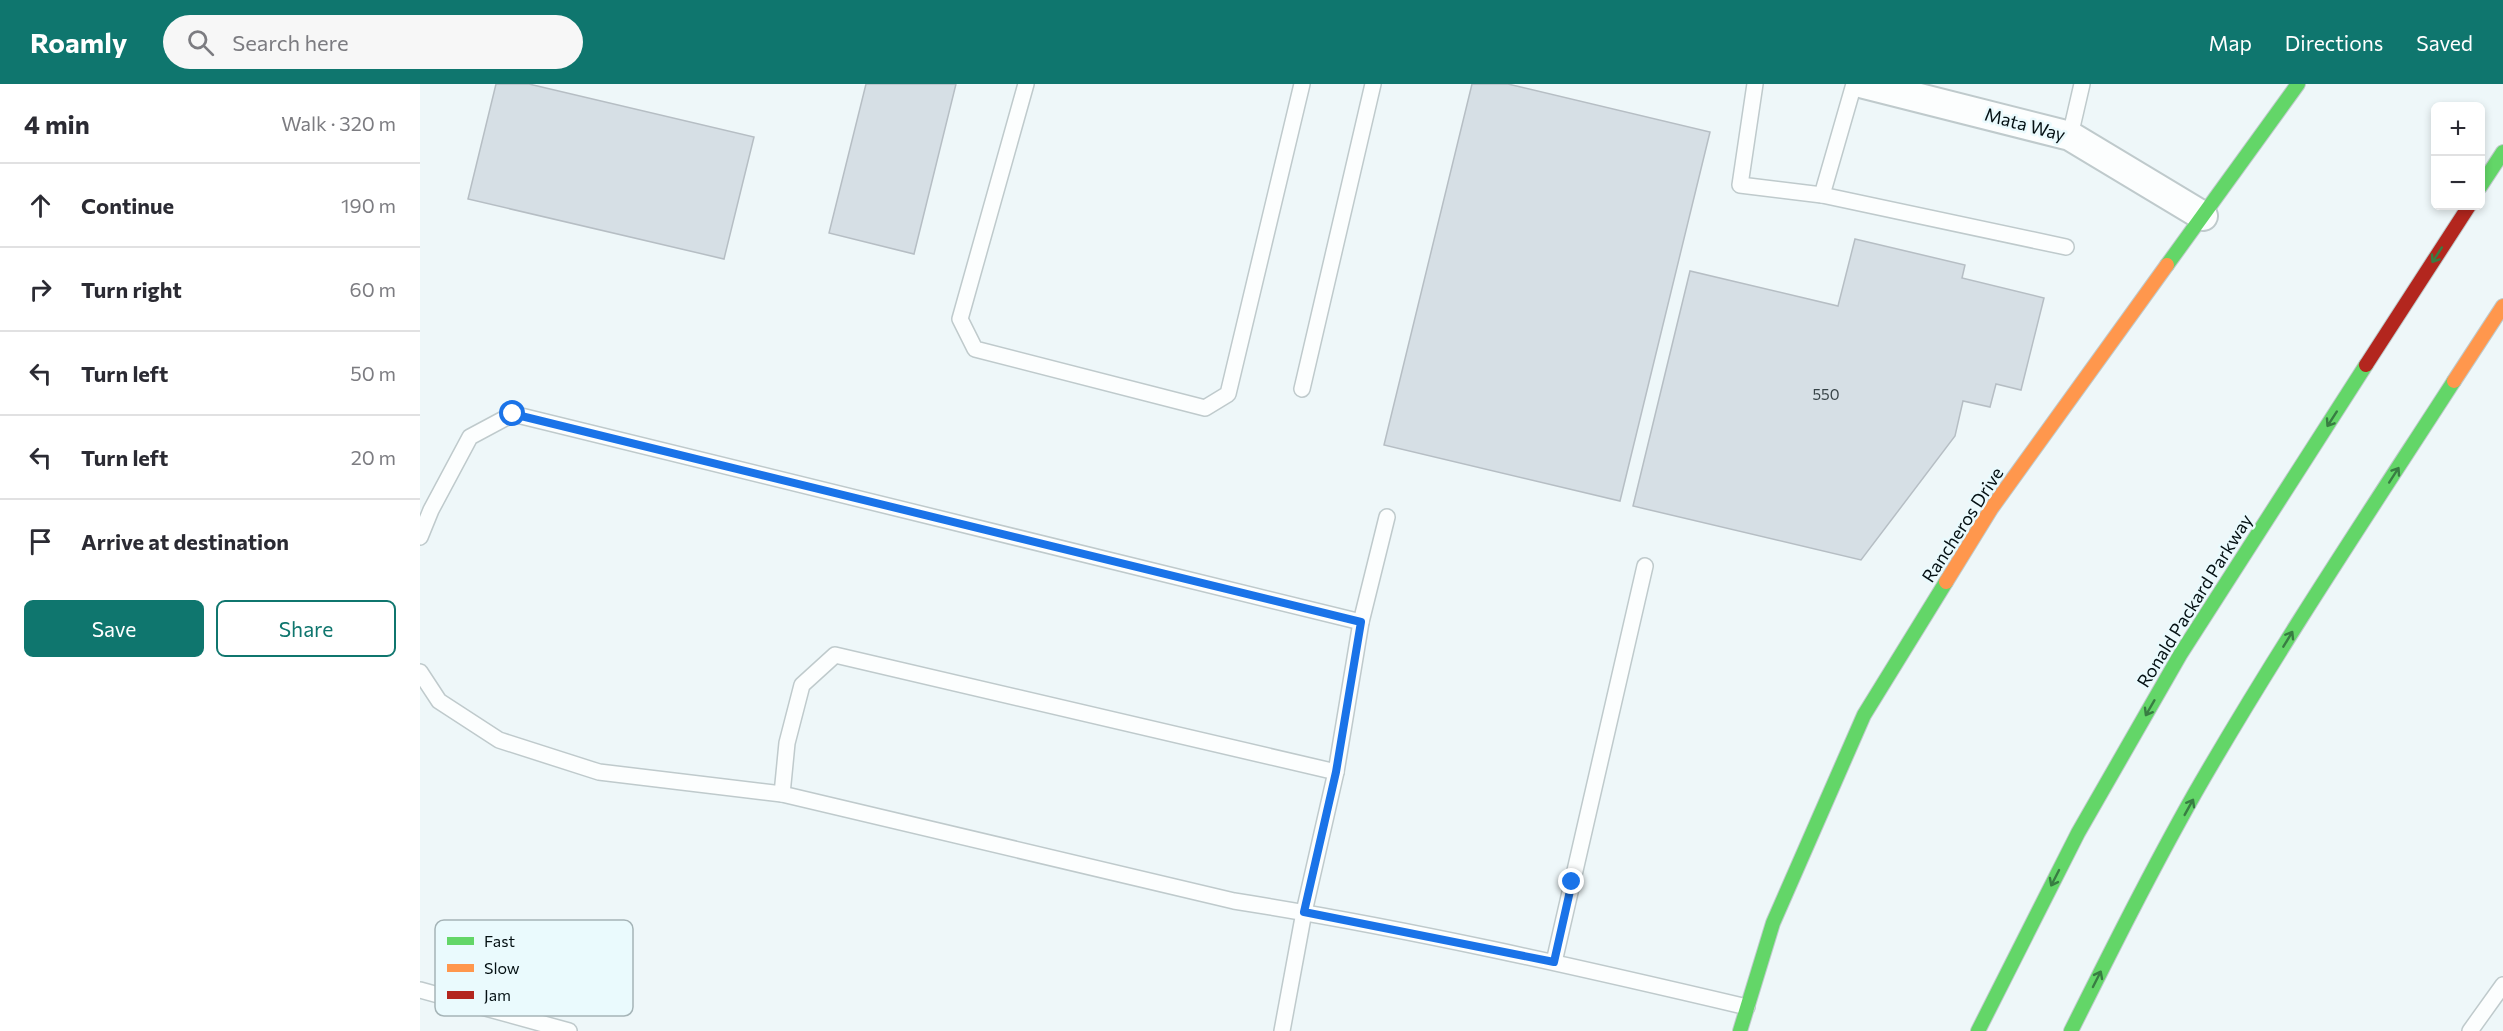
<!DOCTYPE html>
<meta charset="utf-8">
<style>
body{margin:0;font-family:Commissioner,sans-serif;background:#f7f7f7;color:#2b2b33}
.controls{position:absolute;right:18px;top:18px;display:grid;overflow:hidden;border-radius:9px;box-shadow:0 3px 9px #0003}
.controls button{width:54px;height:54px;display:grid;place-items:center;padding:0;border:0;border-bottom:2px solid #e1e1e2;background:#fff;color:#2b2b33;font:30px sans-serif}
.stop{position:absolute;width:18px;height:18px;margin:-14px;border:4px solid #1a73e8;border-radius:50%;background:#fff}
.stop.end{background:#1a73e8;border-color:#fff;box-shadow:0 2px 6px #0008}
.list{margin:0;padding:0;list-style:none}
h2{display:flex;justify-content:space-between;align-items:center;height:78px;margin:0;padding:0 24px;font-size:26px}
h2 small{font-size:20px;font-weight:400;color:#7c7c81}
.list li{display:grid;grid-template-columns:39px 1fr auto;gap:18px;align-items:center;box-sizing:border-box;height:84px;padding:0 24px;border-top:2px solid #e1e1e2}
.list b{display:block;font-size:22px;white-space:nowrap}
.list em{font-size:20px;font-style:normal;color:#7c7c81}
.actions{display:flex;gap:12px;padding:18px 24px}
.actions a{flex:1;padding:14px 0;border:2px solid #0f766e;border-radius:9px;text-align:center;font-size:21px;color:#0f766e}
.actions .main{background:#0f766e;color:#fff}
.icon{flex:none;width:33px;height:33px;fill:none;stroke:currentColor;stroke-width:2;stroke-linecap:round;stroke-linejoin:round}
.map{position:relative;flex:none;width:2083px;height:947px;overflow:hidden}
header{display:flex;align-items:center;gap:36px;box-sizing:border-box;height:84px;padding:0 30px;background:#0f766e;color:#fff}
header strong{font-size:28px}
nav{display:flex;gap:33px;margin-inline-start:auto;font-size:21px}
.search{width:420px;height:54px;background:#f7f7f7;display:flex;align-items:center;gap:15px;box-sizing:border-box;padding:0 21px;border-radius:33px;color:#7c7c81;font-size:22px}
main{display:flex}
aside{flex:1;background:#fff}
.map>svg:first-child{display:block}
.building{fill:#d6dfe5;stroke:#b6bec4;stroke-width:1.5}
.lines{fill:none;stroke-linecap:round;stroke-linejoin:round}
.lane-casing{stroke:#bfcacc;stroke-width:18}
.street-casing{stroke:#bfcacc;stroke-width:32}
.fast-casing{stroke:#bfcacc;stroke-width:16}
.slow-casing{stroke:#bfcacc;stroke-width:16}
.jam-casing{stroke:#bfcacc;stroke-width:16}
.lane{stroke:#fcfefe;stroke-width:15}
.street{stroke:#fcfefe;stroke-width:28}
.fast{stroke:#63d668;stroke-width:14}
.slow{stroke:#ff974d;stroke-width:14}
.jam{stroke:#b3261e;stroke-width:14}
.oneway{stroke:#387d42}
.route{stroke:#1a73e8;stroke-width:8}
.labels{text-anchor:middle;stroke-width:5;stroke-linejoin:round;paint-order:stroke}
.number-label{font-size:15px;fill:#384448}
.street-label{font-size:18px;fill:#041013;stroke:#eafafd}
.key{fill:#eafafd;stroke:#a5b4b7;stroke-width:1.5}
.key-label{font-size:16px;fill:#041013}
</style>
<header>
<strong>Roamly</strong>
<div class="search"><svg class="icon" aria-label="search" viewBox="0 0 24 24"><circle cx="10" cy="10" r="6"/><path d="M15 15l6 6"/></svg>Search here</div>
<nav><a>Map</a><a>Directions</a><a>Saved</a></nav>
</header>
<main>
<aside>
<h2>4 min<small>Walk · 320 m</small></h2>
<ul class="list">
<li><svg class="icon" aria-label="ahead" viewBox="0 0 24 24"><path d="M12 20V5M6 11l6-6 6 6"/></svg><div><b>Continue</b></div><em>190 m</em></li>
<li><svg class="icon" aria-label="right" viewBox="0 0 24 24"><path d="M7 20v-9h11M14 6l5 5-5 5"/></svg><div><b>Turn right</b></div><em>60 m</em></li>
<li><svg class="icon" aria-label="left" viewBox="0 0 24 24"><path d="M17 20v-9H6M10 6l-5 5 5 5"/></svg><div><b>Turn left</b></div><em>50 m</em></li>
<li><svg class="icon" aria-label="left" viewBox="0 0 24 24"><path d="M17 20v-9H6M10 6l-5 5 5 5"/></svg><div><b>Turn left</b></div><em>20 m</em></li>
<li><svg class="icon" aria-label="arrive" viewBox="0 0 24 24"><path d="M6 21V4h12l-3 4 3 4H6"/></svg><div><b>Arrive at destination</b></div></li>
</ul>
<div class="actions"><a class="main">Save</a><a>Share</a></div>
</aside>
<div class="map">
<svg width="2083" height="947" viewBox="0 0 2083 947">
<rect width="100%" height="100%" fill="#eef7f9"/>
<g class="building">
<polygon points="76,0 109,0 334,53 304,175 48,115"/>
<polygon points="446,0 536,0 494,170 409,149"/>
<polygon points="1052,0 1088,0 1290,48 1200,417 964,361"/>
<polygon points="1435,155 1545,181 1542,194 1624,214 1601,306 1576,300 1570,323 1543,317 1535,352 1441,476 1213,422 1270,187 1418,222"/>
</g>
<g class="lines">
<defs>
<g id="lane">
<polyline points="606,0 540,235 555,265 785,324 808,310 882,0"/>
<polyline points="1335,0 1320,101 1402,111 1434,0"/>
<polyline points="1650,52 1662,0"/>
<polyline points="1402,111 1646,163"/>
<polyline points="882,305 953,0"/>
<polyline points="0,453 11,426 50,353 93,330 941,538"/>
<path d="M 0,588 L 19,617 L 79,656 L 179,688 L 362,710 L 814,817 C 986,844 1157,883 1327,923"/>
<polyline points="362,710 367,659 382,601 415,571 916,688"/>
<polyline points="1134,878 1225,482"/>
<polyline points="0,906 149,947"/>
<polyline points="862,947 884,828 916,688 941,538 967,433"/>
<polyline points="2050,947 2083,901"/>
</g>
<polyline id="street" points="1444,0 1650,52 1783,132"/>
<g id="fast">
<polyline points="2060,103 2083,68"/>
<polyline points="1747,181 1878,0"/>
<polyline points="1320,947 1353,839 1444,631 1526,498"/>
<polyline points="1558,947 1658,749 1760,571 1946,281"/>
<path d="M 1651,947 C 1691,867 1731,787 1775,709 C 1856,568 1946,433 2034,297"/>
</g>
<g id="slow">
<polyline points="2034,297 2083,222"/>
<polyline points="1526,498 1571,425 1747,181"/>
</g>
<polyline id="jam" points="1946,281 2049,122"/>
</defs>
<use href="#lane" class="lane-casing"/>
<use href="#street" class="street-casing"/>
<use href="#fast" class="fast-casing"/>
<use href="#slow" class="slow-casing"/>
<use href="#jam" class="jam-casing"/>
<use href="#lane" class="lane"/>
<use href="#street" class="street"/>
<use href="#fast" class="fast"/>
<use href="#slow" class="slow"/>
<use href="#jam" class="jam"/>
</g>
<defs><path id="oneway-shaft" d="M-6 0H5M1.5-3L5.5 0L1.5 3" fill="none" stroke-width="1.6" stroke-linecap="round" stroke-linejoin="round" transform="scale(1.5)"/></defs>
<g class="oneway">
<use href="#oneway-shaft" transform="translate(2017 171) rotate(123)"/>
<use href="#oneway-shaft" transform="translate(1912 335) rotate(123)"/>
<use href="#oneway-shaft" transform="translate(1974 391) rotate(-57)"/>
<use href="#oneway-shaft" transform="translate(1868 555) rotate(-59)"/>
<use href="#oneway-shaft" transform="translate(1730 624) rotate(120)"/>
<use href="#oneway-shaft" transform="translate(1769 723) rotate(-61)"/>
<use href="#oneway-shaft" transform="translate(1635 794) rotate(117)"/>
<use href="#oneway-shaft" transform="translate(1677 895) rotate(-63)"/>
</g>
<g class="lines">
<polyline class="route" points="93,330 941,538 916,688 884,828 1134,878 1152,798"/>
</g>
<g class="labels">
<g class="number-label">
<text x="1406" y="316">550</text>
</g>
<g class="street-label">
<text transform="translate(1605 41) rotate(15)" y="6">Mata Way</text>
<text transform="translate(1543 441) rotate(-57)" y="6">Rancheros Drive</text>
<text transform="translate(1775 517) rotate(-58)" y="6">Ronald Packard Parkway</text>
</g>
</g>
<rect x="15" y="836" width="198" height="96" rx="9" class="key"/>
<rect x="27" y="853" width="27" height="8" fill="#63d668"/>
<rect x="27" y="880" width="27" height="8" fill="#ff974d"/>
<rect x="27" y="907" width="27" height="8" fill="#b3261e"/>
<g class="key-label">
<text x="64" y="863">Fast</text>
<text x="64" y="890">Slow</text>
<text x="64" y="917">Jam</text>
</g>
</svg>
<div class="controls">
<button>+</button>
<button>−</button>
</div>
<div class="stop" style="left:93px;top:330px"></div>
<div class="stop end" style="left:1152px;top:798px"></div>
</div>
</main>
